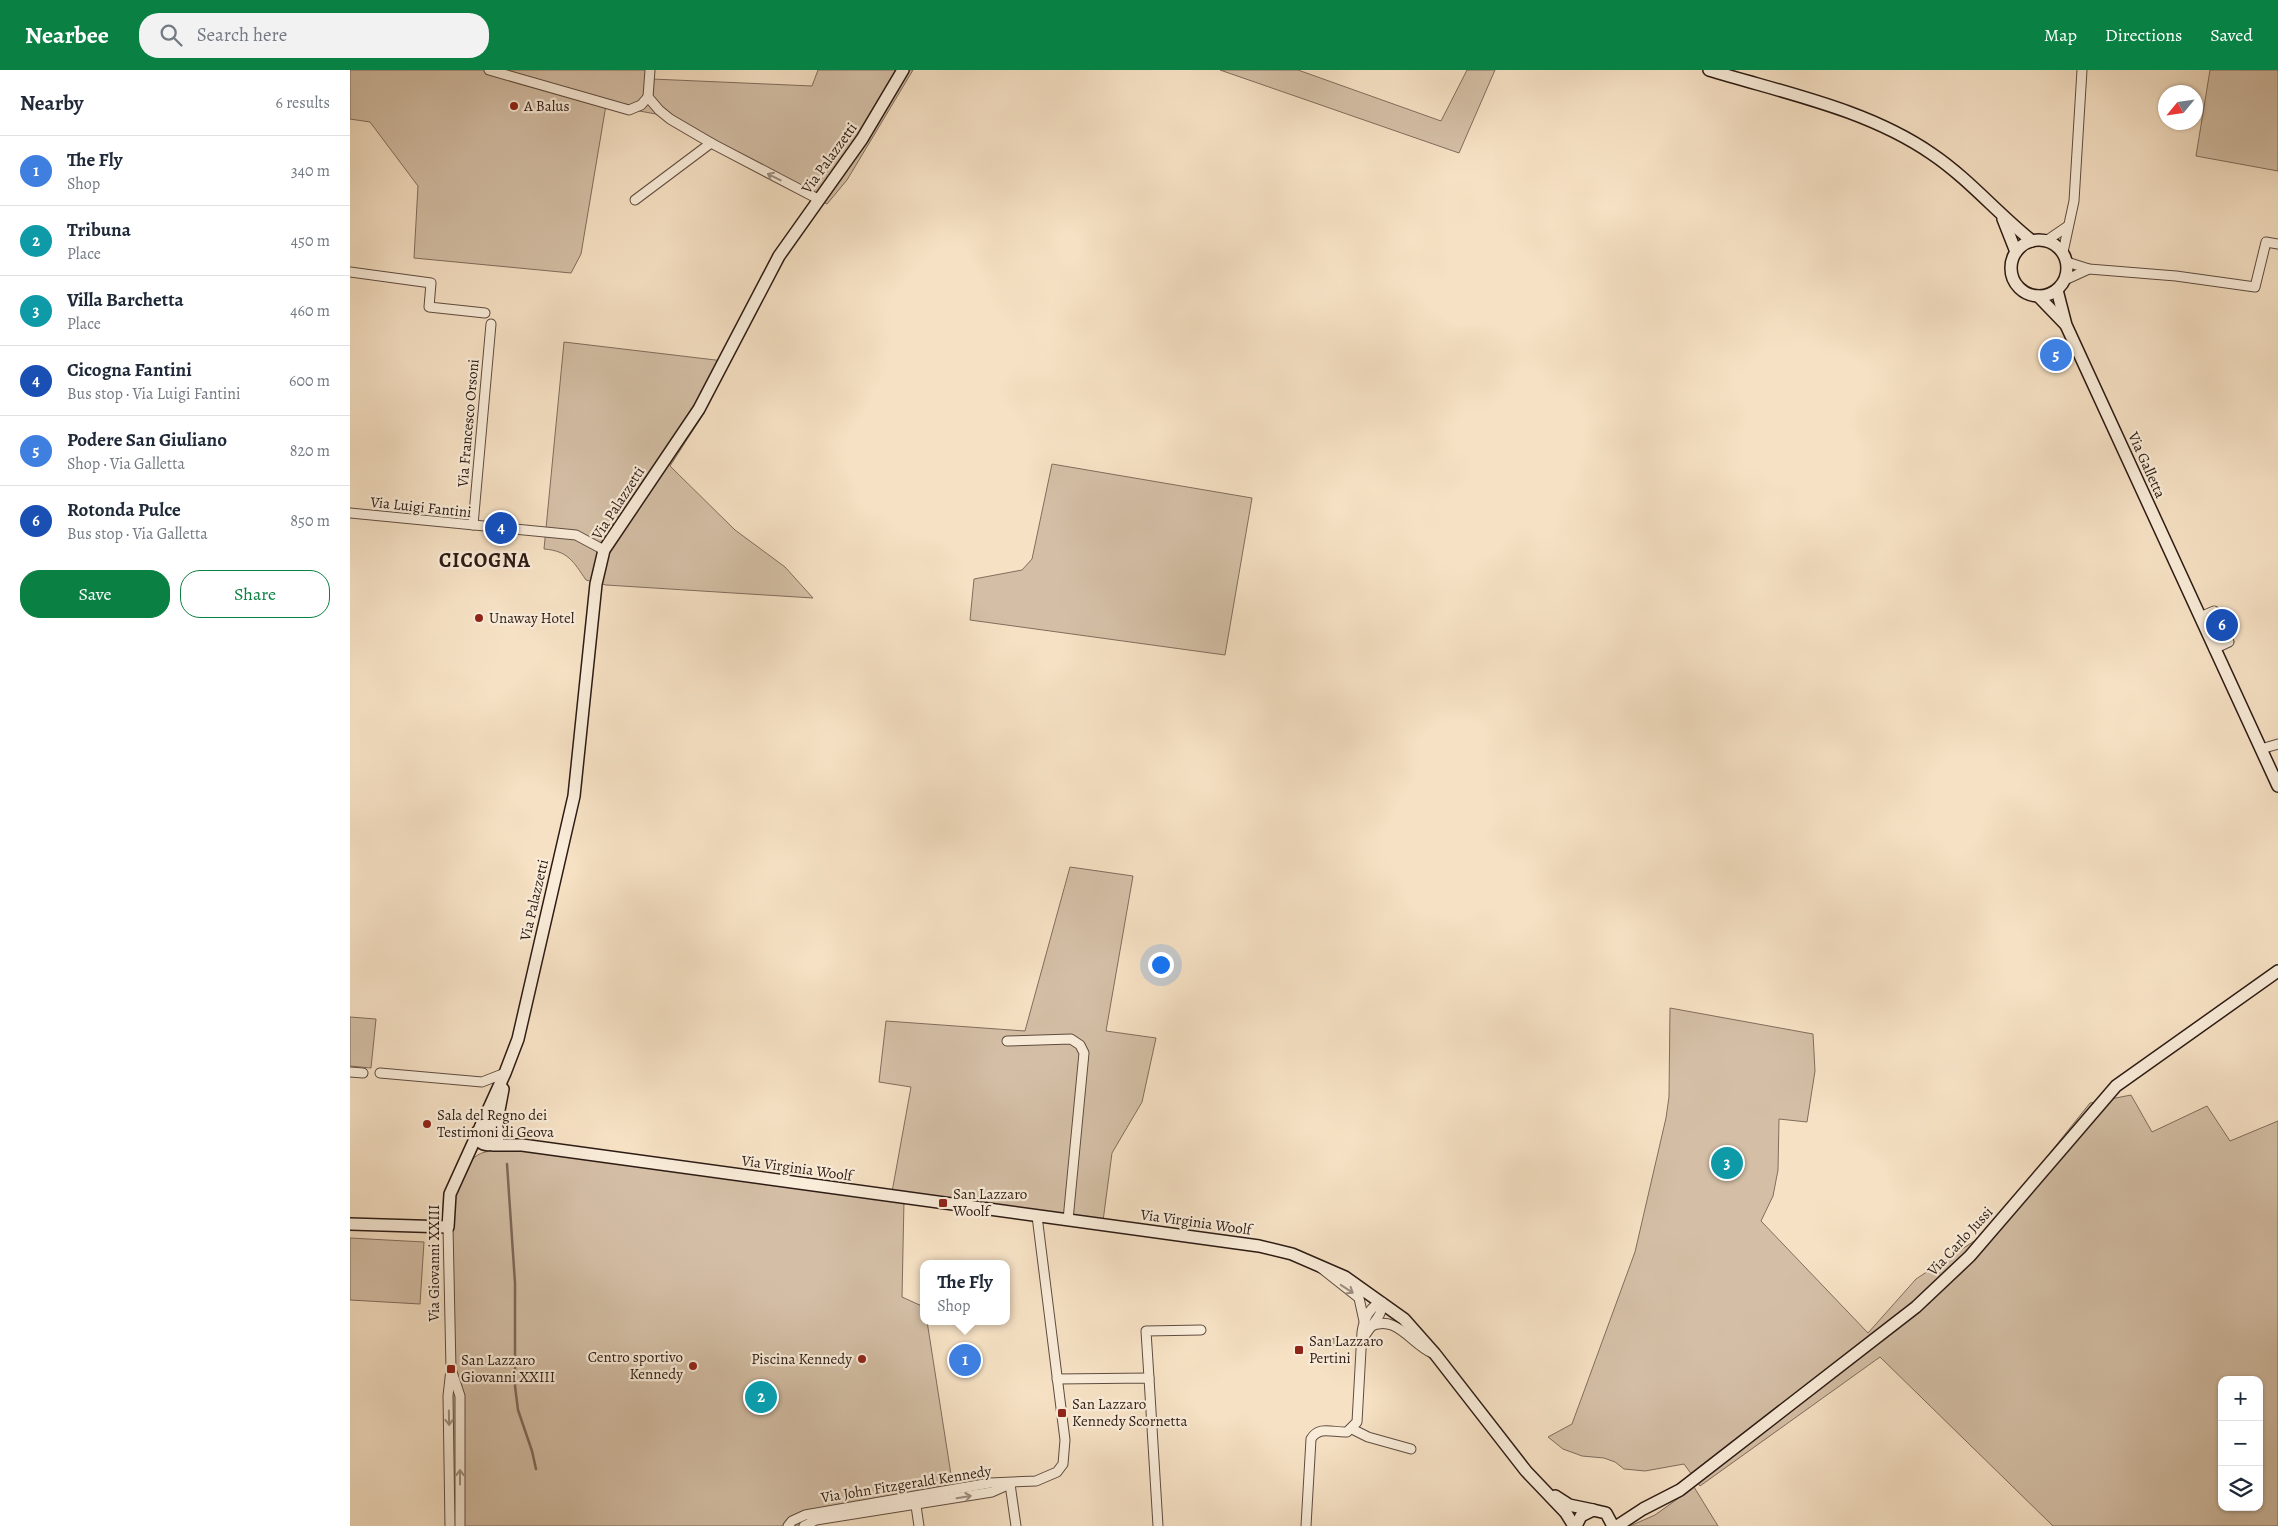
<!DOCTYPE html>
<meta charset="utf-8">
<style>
body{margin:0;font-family:Alegreya,serif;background:#f2f2f3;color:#1f2937}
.controls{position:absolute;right:15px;bottom:15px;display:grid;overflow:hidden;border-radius:10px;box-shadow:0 1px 4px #0004}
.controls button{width:45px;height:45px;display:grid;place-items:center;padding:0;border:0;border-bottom:1px solid #e0e1e3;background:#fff;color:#1f2937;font:25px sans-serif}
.compass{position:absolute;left:1808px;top:15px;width:45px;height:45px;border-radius:50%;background:#fff;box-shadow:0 1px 4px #0004;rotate:241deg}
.you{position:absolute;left:810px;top:894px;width:18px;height:18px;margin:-12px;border:4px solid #fff;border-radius:50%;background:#1a73e8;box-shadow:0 0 0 8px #1a73e833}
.badge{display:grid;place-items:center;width:32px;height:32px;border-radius:50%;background:#0b8043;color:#fff;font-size:16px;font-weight:700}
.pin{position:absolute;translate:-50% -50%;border:2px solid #fff;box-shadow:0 1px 5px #0006}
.popup{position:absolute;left:570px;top:1190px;width:90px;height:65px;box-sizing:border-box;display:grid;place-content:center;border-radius:10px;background:#fff;filter:drop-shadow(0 1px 4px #0005);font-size:16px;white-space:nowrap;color:#747a83}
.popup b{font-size:19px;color:#1f2937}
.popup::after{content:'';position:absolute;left:50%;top:100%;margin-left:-10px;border:10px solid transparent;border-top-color:#fff}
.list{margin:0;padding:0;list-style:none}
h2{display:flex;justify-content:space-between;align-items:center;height:65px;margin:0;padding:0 20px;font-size:21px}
h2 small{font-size:16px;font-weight:400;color:#747a83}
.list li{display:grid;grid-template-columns:32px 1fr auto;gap:15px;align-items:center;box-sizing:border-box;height:70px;padding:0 20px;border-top:1px solid #e0e1e3}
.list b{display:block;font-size:19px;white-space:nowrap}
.list p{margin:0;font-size:16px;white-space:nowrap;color:#747a83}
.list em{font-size:16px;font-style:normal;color:#747a83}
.actions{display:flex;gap:10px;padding:15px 20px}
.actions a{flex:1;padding:11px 0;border:1px solid #0b8043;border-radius:20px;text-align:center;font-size:18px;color:#0b8043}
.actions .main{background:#0b8043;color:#fff}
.icon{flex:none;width:28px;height:28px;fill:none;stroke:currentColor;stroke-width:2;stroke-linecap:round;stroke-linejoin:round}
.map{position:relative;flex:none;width:1928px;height:1456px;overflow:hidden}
header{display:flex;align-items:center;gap:30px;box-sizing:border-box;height:70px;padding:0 25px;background:#0b8043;color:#fff}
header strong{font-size:24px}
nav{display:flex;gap:28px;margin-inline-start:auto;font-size:18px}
.search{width:350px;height:45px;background:#f2f2f3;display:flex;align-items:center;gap:12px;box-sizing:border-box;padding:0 18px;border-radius:20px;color:#747a83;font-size:19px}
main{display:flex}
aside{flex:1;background:#fff}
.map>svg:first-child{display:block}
.green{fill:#d4bfa6;stroke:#806d5d;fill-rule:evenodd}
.water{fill:#b29e88;stroke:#7d6a5a}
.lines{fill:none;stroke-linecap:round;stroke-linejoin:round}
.stream{stroke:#7d6a5a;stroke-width:2.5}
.street-casing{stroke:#5f4c40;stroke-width:11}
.secondary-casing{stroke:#2d1b14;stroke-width:14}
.street{stroke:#f9ecd9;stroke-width:9}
.secondary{stroke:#f9ecd9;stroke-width:11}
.oneway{stroke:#9d8e80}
.poi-dot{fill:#8f2418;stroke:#f9ecd9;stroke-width:2}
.labels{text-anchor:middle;stroke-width:4.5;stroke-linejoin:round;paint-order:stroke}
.poi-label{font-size:15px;fill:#2d1b14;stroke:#f9ecd9;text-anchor:start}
.street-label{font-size:15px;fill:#2d1b14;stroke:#f9ecd9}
.district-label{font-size:20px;font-weight:bold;letter-spacing:1px;fill:#2d1b14;stroke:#f9ecd9}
</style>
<header>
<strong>Nearbee</strong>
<div class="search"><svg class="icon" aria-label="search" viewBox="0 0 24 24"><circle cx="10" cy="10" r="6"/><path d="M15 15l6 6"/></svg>Search here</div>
<nav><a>Map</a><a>Directions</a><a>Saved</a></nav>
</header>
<main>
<aside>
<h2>Nearby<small>6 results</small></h2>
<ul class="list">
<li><span class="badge" style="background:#3f7fe0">1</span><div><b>The Fly</b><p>Shop</p></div><em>340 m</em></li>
<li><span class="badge" style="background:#0f9aa8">2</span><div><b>Tribuna</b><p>Place</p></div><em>450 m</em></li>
<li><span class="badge" style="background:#0f9aa8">3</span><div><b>Villa Barchetta</b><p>Place</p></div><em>460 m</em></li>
<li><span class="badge" style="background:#1a4fb4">4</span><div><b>Cicogna Fantini</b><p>Bus stop · Via Luigi Fantini</p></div><em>600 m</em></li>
<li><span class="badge" style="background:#3f7fe0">5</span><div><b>Podere San Giuliano</b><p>Shop · Via Galletta</p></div><em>820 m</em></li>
<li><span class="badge" style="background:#1a4fb4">6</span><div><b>Rotonda Pulce</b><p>Bus stop · Via Galletta</p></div><em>850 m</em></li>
</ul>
<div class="actions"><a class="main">Save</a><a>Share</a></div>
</aside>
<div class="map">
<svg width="1928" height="1456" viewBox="0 0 1928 1456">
<rect width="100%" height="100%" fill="#f6e1c4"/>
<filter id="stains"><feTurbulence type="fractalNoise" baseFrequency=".004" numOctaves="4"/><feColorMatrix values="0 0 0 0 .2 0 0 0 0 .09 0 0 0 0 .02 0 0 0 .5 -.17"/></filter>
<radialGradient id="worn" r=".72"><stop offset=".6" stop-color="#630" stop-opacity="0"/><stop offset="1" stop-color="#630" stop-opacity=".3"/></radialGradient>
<g class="green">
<polygon points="0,0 302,0 302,9 462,16 468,0 563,0 497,110 477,134 306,44 256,35 231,184 221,203 64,188 68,116 20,52 0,49"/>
<polygon points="870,0 948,0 1091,51 1117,0 1145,0 1109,83"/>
<polygon points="1860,0 1928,0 1928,101 1846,86"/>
<path d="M 214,272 L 374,291 L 358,327 L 354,343 L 320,396 L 385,460 L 435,497 L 463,528 L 256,515 L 236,510 C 223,491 218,481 194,479 Z"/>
<polygon points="702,394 902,428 875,585 620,550 624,509 672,500 682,489"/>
<path d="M 720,797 L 783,806 L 756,961 L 806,968 L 792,1032 L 762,1083 L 753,1151 L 554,1130 L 552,1227 L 574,1237 L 574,1251 L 577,1251 L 604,1424 L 453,1456 L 102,1456 L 100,1123 C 127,1080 121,1080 173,1080 L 542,1122 L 561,1017 L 529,1012 L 536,951 L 675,961 Z"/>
<path d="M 1320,938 L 1463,964 L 1465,1001 L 1457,1052 L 1429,1049 L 1428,1100 L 1423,1126 L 1411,1151 L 1518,1263 L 1566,1209 L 1635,1164 L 1740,1033 L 1781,1025 L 1802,1062 L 1857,1036 L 1880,1071 L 1928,1051 L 1928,1456 L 1703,1456 L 1530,1287 L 1350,1416 L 1334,1394 L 1295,1401 L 1274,1399 L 1265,1392 L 1254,1388 L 1232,1386 L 1213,1379 L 1198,1367 L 1222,1354 L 1285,1182 L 1316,1048 L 1319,1027 ZM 1872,1310 L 1909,1310 L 1909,1437 L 1872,1437 Z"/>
<polygon points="0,947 26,949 21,998 0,996"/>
<polygon points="0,1168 74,1172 70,1234 0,1230"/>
<polygon points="1344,1417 1368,1456 1280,1456 1305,1445"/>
</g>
<polygon class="water" points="970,1268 988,1269 988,1277 970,1276"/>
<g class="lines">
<polyline class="stream" points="157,1094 165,1213 165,1316 168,1340 182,1381 186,1399"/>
<defs>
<g id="street">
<polyline points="139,0 279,40 291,35 298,27"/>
<polyline points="300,0 298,27 309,40 320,49 361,73 468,129"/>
<polyline points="285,130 361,73"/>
<polyline points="1696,171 1718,156"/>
<polyline points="1713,182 1724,131 1732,0"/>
<polyline points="1717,192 1739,199 1826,206 1905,217 1916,172 1928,174"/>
<polyline points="0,202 81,213 79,237 135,243"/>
<polyline points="1715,210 1739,199"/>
<polyline points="0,443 226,465 254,480"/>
<polyline points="123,455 141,254"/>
<polyline points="1850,547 1864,541 1879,572 1864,579"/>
<polyline points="1911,679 1928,674"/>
<polyline points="657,971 721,969 730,975 734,983 718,1150"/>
<polyline points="0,1002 13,1003"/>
<polyline points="30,1003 132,1012 155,1003"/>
<polyline points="98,1157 101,1299 98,1326 100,1456"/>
<polyline points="971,1198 1009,1228 1014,1251"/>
<path d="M 1019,1257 C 1046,1243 1060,1273 1082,1283"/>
<polyline points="102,1302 110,1326 110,1456"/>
<polyline points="799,1308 796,1261 851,1260"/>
<polyline points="707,1309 799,1308 808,1456"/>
<polyline points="1002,1359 1018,1367 1061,1379"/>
<polyline points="660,1414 666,1456"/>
<polyline points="565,1429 569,1456"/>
<polyline points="438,1456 442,1451 455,1445 640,1413 686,1411 707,1402 713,1394 715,1370 687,1146"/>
<polyline points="454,1456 466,1450 642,1422 660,1414"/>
<path d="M 956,1456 L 961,1369 C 969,1355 984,1363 997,1362 L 1007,1352 L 1012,1262 C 1014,1249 1019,1237 1032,1232 C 1035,1245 1017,1258 1012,1271"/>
</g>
<g id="secondary">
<path d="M 1359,0 C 1434,23 1517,39 1582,84 C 1619,109 1647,143 1682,171"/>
<polyline points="1653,149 1666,182"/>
<circle cx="1689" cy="198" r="28"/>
<polyline points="1707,220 1716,255 1928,716"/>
<polyline points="1688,226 1715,254"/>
<polyline points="146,1056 153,1019"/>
<path d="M 127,1062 L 129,1071 C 141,1081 154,1069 146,1056 L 138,1053 L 131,1056"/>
<polyline points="143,1075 172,1075 909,1176 942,1184 995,1207 1054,1249 1085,1284 1176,1401 1216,1443 1224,1456"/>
<polyline points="0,1154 98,1157 100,1124 155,1003 168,969 224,726 246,514 254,480 349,339 429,186 512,69 553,0"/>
<polyline points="1205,1426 1219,1435 1243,1440"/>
<polyline points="1226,1456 1231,1446 1243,1440 1256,1443 1263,1456"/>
<polyline points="1267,1456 1293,1439 1330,1420 1566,1237 1620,1186 1766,1016 1928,901"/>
</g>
</defs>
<use href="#street" class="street-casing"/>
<use href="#secondary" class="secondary-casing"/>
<use href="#street" class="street"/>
<use href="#secondary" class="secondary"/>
</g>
<defs><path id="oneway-shaft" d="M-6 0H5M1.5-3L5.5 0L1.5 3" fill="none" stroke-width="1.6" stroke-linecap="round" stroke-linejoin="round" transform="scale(1.25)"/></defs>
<g class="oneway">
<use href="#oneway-shaft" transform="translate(424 107) rotate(-153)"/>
<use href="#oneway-shaft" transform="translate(997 1219) rotate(33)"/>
<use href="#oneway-shaft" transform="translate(99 1348) rotate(89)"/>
<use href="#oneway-shaft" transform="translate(110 1407) rotate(-90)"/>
<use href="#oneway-shaft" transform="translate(614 1427) rotate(-9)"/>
</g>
<g class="poi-dot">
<circle cx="164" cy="36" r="5"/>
<circle cx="129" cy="548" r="5"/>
<circle cx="77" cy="1054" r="5"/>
<rect x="588" y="1128" width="10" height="10" rx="2.5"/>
<rect x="944" y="1275" width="10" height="10" rx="2.5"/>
<circle cx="512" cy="1289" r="5"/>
<circle cx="343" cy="1296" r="5"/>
<rect x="96" y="1294" width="10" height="10" rx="2.5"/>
<rect x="707" y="1338" width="10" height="10" rx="2.5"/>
</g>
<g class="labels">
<g class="poi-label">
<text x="174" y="41">A Balus</text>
<text x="139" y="553">Unaway Hotel</text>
<text x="87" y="1050">Sala del Regno dei<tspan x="87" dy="17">Testimoni di Geova</tspan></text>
<text x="603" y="1129">San Lazzaro<tspan x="603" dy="17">Woolf</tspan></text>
<text x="959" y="1276">San Lazzaro<tspan x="959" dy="17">Pertini</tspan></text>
<text x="333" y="1292" text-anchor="end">Centro sportivo<tspan x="333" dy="17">Kennedy</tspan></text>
<text x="502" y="1294" text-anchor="end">Piscina Kennedy</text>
<text x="111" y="1295">San Lazzaro<tspan x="111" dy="17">Giovanni XXIII</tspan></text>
<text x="722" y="1339">San Lazzaro<tspan x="722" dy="17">Kennedy Scornetta</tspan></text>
</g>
<g class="street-label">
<text transform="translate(479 88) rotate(-54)" y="5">Via Palazzetti</text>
<text transform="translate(118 353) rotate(-85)" y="5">Via Francesco Orsoni</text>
<text transform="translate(1797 395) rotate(66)" y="5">Via Galletta</text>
<text transform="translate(268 433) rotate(-57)" y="5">Via Palazzetti</text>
<text transform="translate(71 437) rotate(6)" y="5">Via Luigi Fantini</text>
<text transform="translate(184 830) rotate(-77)" y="5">Via Palazzetti</text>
<text transform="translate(447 1098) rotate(8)" y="5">Via Virginia Woolf</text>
<text transform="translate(846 1152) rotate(8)" y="5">Via Virginia Woolf</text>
<text transform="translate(1610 1171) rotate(-47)" y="5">Via Carlo Jussi</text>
<text transform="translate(84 1193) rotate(-90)" y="5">Via Giovanni XXIII</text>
<text transform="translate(556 1414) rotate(-9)" y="5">Via John Fitzgerald Kennedy</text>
</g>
<g class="district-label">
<text x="135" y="497">CICOGNA</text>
</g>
</g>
<rect width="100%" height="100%" filter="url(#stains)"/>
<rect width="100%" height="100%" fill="url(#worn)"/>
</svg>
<div class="controls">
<button>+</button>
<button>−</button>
<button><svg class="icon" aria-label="layers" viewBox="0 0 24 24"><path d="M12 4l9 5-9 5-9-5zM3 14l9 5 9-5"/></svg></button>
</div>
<svg class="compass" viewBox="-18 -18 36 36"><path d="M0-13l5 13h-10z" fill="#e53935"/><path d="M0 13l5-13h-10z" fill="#747a83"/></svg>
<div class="you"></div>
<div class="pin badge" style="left:615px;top:1290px;background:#3f7fe0">1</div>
<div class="popup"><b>The Fly</b>Shop</div>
<div class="pin badge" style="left:411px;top:1327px;background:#0f9aa8">2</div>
<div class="pin badge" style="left:1377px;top:1093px;background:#0f9aa8">3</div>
<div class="pin badge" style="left:151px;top:458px;background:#1a4fb4">4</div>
<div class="pin badge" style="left:1706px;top:285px;background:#3f7fe0">5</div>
<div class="pin badge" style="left:1872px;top:555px;background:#1a4fb4">6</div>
</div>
</main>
